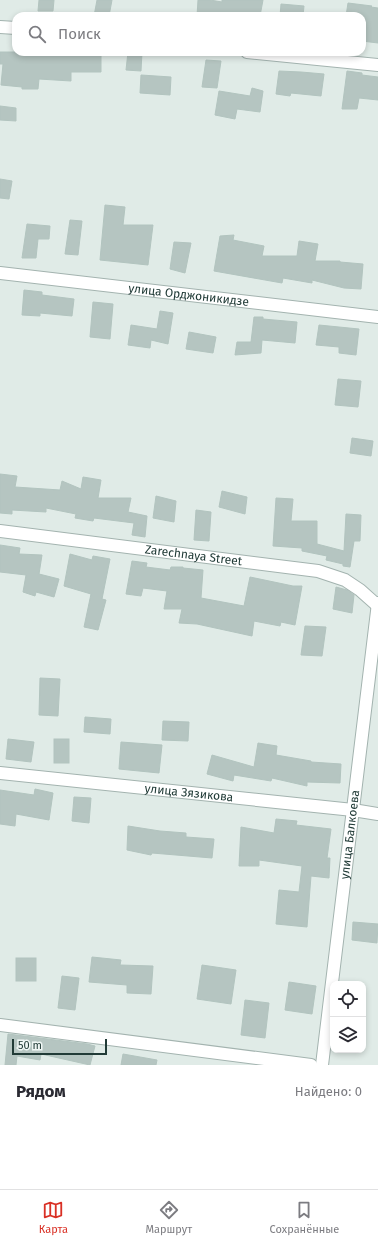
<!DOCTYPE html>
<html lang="ru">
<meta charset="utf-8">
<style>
body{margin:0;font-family:"Fira Sans",sans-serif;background:#f2f2f3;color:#2b2b33}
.controls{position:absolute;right:12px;bottom:12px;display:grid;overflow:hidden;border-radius:8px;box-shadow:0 2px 6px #0003}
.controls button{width:36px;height:36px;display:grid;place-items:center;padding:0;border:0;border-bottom:1px solid #e1e1e2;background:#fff;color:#2b2b33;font:20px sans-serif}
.scale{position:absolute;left:12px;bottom:10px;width:95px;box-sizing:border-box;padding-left:4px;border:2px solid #213b37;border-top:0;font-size:11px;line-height:14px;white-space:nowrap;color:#213b37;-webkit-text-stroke:3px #f0f7f5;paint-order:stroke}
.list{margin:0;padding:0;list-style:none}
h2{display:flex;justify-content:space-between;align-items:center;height:52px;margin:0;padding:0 16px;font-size:17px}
h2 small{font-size:13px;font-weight:400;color:#7c7c81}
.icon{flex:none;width:22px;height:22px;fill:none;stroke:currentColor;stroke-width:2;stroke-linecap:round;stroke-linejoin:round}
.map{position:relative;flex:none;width:378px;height:1065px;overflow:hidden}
.search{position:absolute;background:#fff;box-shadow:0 2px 6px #0003;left:12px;right:12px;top:12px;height:44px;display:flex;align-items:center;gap:10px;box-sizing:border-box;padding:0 14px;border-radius:12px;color:#7c7c81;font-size:15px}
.sheet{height:124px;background:#fff}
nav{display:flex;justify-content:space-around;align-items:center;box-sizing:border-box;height:56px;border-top:1px solid #e1e1e2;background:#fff;font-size:11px;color:#7c7c81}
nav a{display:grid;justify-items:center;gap:2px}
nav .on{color:#d93025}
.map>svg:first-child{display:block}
.building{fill:#b5c5c1;stroke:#b2c4bf}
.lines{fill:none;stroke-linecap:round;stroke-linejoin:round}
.minor-casing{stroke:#a3b3af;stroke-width:14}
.minor{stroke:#fff;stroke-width:12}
.labels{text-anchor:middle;stroke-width:4;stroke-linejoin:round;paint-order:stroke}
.street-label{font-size:12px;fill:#213b37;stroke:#f0f7f5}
</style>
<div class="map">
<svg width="378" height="1065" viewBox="0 0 378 1065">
<rect width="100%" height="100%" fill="#e0ebe7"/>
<g class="building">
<polygon points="39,0 54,0 53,11 38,11"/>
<polygon points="97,0 112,0 109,16 94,16"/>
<polygon points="198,0 210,0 222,2 222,0 263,0 260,16 197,16"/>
<polygon points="348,3 372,6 371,7 378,8 378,43 362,41 362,16 346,16"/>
<polygon points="281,4 304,6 303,16 280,16"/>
<polygon points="0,52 45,52 83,55 83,52 101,52 101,72 71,72 71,81 39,79 38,89 22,89 22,87 1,85 3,64 0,64"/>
<polygon points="128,52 142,52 141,71 126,70"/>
<polygon points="206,60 221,61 217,88 202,87"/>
<polygon points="279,71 301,72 324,74 321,96 291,93 290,96 276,94"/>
<polygon points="347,71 362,73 362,75 378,77 378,100 359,98 357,109 342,109"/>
<polygon points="141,75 171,77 170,95 140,93"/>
<polygon points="252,88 263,91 260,112 237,109 235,119 215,115 219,91 250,96"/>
<polygon points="0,106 16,108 16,121 0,120"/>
<polygon points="0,179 12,181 9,199 0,198"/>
<polygon points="105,205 125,207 123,225 153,225 148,265 100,260"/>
<polygon points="70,220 82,221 78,255 65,254"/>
<polygon points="27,224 50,226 49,239 38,239 36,258 22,258"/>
<polygon points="234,235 233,240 264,246 262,256 297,256 299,241 318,244 315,261 340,261 340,262 363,264 361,289 344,288 312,280 312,283 283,278 282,283 214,271 220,236"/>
<polygon points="174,242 191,243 185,273 170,269"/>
<polygon points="24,290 42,292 42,295 74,299 72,316 40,313 40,316 22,315"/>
<polygon points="93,302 113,304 110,339 90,337"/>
<polygon points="160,311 173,313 168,344 151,340 150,348 128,345 131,325 157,329"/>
<polygon points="254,317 263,317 263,319 297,322 295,343 262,340 261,353 235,355 237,342 251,342"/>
<polygon points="319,325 359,329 356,355 339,353 339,347 316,345"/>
<polygon points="189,332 216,337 213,353 186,349"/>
<polygon points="338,379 361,381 358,407 335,405"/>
<polygon points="352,438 373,441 371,456 350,453"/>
<polygon points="0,474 17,476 15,487 60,490 62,481 81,489 83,477 101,480 98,498 131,498 128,512 147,516 145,537 132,535 134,523 94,518 93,521 75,518 76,514 46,508 46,512 12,510 12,514 0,513"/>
<polygon points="222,491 247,497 245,514 219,507"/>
<polygon points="156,496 176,501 174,522 153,518"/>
<polygon points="276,498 293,499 291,521 317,521 317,544 344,551 346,514 361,515 360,541 354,541 350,567 343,566 343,564 326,560 327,556 302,551 302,548 273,546"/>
<polygon points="196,510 211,512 209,541 194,540"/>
<polygon points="0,545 20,548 19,554 42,555 39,574 59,579 54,597 36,592 35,596 23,592 26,575 0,572"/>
<polygon points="70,554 92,560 93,556 110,559 102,599 106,600 98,630 84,627 91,594 64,586"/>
<polygon points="132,561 147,563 146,567 170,570 171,567 183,567 183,568 203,570 201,598 244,606 250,577 293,586 302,586 295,625 281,622 280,626 254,621 252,636 197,624 179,623 182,609 164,609 167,591 143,588 141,596 126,594"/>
<polygon points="336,587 347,590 354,595 352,613 333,609"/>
<polygon points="305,626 326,627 322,656 301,655"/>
<polygon points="40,678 60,679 58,716 39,715"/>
<polygon points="85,717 111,719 110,734 84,732"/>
<polygon points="163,721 189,722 188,741 162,740"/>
<polygon points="8,739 34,742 31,762 6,759"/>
<rect x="54" y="739" width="15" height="24"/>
<polygon points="121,742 162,745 159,773 119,769"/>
<polygon points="258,743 277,746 276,755 311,761 311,762 341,764 340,783 307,782 307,786 272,778 271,781 234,775 233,781 207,774 212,755 254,767"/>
<polygon points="35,789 53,793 49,820 16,814 15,826 0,824 0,790 34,795"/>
<polygon points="74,797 91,798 89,823 72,821"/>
<polygon points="276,819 297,821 296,825 331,829 327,858 330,858 329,878 311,876 307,927 276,924 279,890 299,892 302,866 259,860 259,866 239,866 241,827 274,833"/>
<polygon points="128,826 160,831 186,833 186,837 214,839 212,858 152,853 151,855 127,850"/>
<polygon points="353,922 378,924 377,943 352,940"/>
<polygon points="92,957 121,960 120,965 153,966 151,994 127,993 127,985 89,982"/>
<rect x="16" y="958" width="20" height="23"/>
<polygon points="202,965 236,970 231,1004 197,999"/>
<polygon points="62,976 79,978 75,1010 58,1008"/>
<polygon points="289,982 316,986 312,1014 285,1010"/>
<polygon points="245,1000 269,1003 265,1038 241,1035"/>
<polygon points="8,1034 87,1044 95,1046 90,1065 41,1054 40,1060 17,1056 16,1065 5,1065"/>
<polygon points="123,1054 157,1060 156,1065 121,1065"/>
</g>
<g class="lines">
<defs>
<g id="minor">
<polyline points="0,27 16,28"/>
<polyline points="247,52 378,65"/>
<path id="s1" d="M 0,273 L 378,317"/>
<path id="s2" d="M 0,531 L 318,571 L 345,580 L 360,590 L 378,606"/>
<path id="s3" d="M 0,773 L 353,810 L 378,814"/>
<polyline points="0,1025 311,1065"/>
<path id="s4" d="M 322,1065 L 378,603"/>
</g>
</defs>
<use href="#minor" class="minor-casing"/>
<use href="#minor" class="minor"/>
</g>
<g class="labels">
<g class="street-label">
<text dy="4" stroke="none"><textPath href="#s1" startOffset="190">улица Орджоникидзе</textPath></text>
<text dy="4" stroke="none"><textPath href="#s2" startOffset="195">Zarechnaya Street</textPath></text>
<text dy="4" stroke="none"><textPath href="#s3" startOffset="190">улица Зязикова</textPath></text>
<text dy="4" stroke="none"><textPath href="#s4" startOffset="232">улица Балкоева</textPath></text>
</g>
</g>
</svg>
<div class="controls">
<button><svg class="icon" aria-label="locate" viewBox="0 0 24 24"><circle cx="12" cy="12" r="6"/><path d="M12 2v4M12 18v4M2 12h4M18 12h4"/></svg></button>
<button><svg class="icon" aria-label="layers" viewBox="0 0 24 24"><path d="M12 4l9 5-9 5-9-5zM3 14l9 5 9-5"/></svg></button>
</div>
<div class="scale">50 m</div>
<div class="search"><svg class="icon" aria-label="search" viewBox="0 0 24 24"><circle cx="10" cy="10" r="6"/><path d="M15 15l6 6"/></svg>Поиск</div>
</div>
<section class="sheet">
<h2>Рядом<small>Найдено: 0</small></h2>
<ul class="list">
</ul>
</section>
<nav>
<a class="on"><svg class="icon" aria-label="map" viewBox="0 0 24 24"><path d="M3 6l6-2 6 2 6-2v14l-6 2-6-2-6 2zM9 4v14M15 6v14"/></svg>Карта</a>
<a><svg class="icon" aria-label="directions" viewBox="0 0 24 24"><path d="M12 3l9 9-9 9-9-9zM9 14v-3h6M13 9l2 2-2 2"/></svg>Маршрут</a>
<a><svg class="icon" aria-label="saved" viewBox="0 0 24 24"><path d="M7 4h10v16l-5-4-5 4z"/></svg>Сохранённые</a>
</nav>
